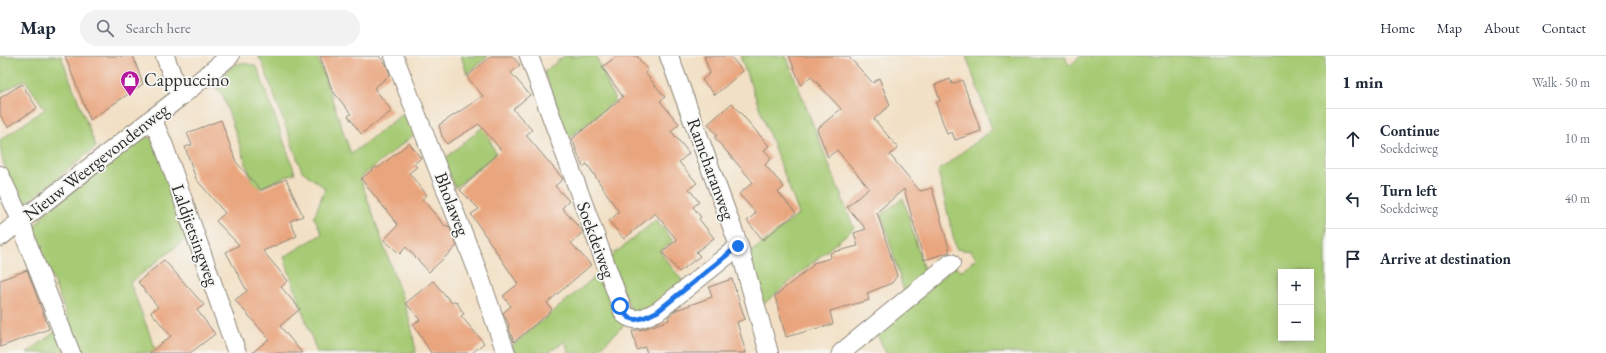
<!DOCTYPE html>
<meta charset="utf-8">
<style>
body{margin:0;font-family:"EB Garamond",serif;background:#f2f2f3;color:#1f2937}
.controls{position:absolute;right:12px;bottom:12px;display:grid;overflow:hidden;border-radius:0px;box-shadow:0 2px 10px #0003}
.controls button{width:36px;height:36px;display:grid;place-items:center;padding:0;border:0;border-bottom:1px solid #e0e1e3;background:#fff;color:#1f2937;font:20px sans-serif}
.stop{position:absolute;width:12px;height:12px;margin:-9px;border:3px solid #1a73e8;border-radius:50%;background:#fff}
.stop.end{background:#1a73e8;border-color:#fff;box-shadow:0 1px 4px #0008}
.list{margin:0;padding:0;list-style:none}
h2{display:flex;justify-content:space-between;align-items:center;height:52px;margin:0;padding:0 16px;font-size:17px}
h2 small{font-size:13px;font-weight:400;color:#747a83}
.list li{display:grid;grid-template-columns:26px 1fr auto;gap:12px;align-items:center;box-sizing:border-box;height:60px;padding:0 16px;border-top:1px solid #e0e1e3}
.list b{display:block;font-size:15px;white-space:nowrap}
.list p{margin:0;font-size:13px;white-space:nowrap;color:#747a83}
.list em{font-size:13px;font-style:normal;color:#747a83}
.icon{flex:none;width:22px;height:22px;fill:none;stroke:currentColor;stroke-width:2;stroke-linecap:round;stroke-linejoin:round}
.map{position:relative;flex:none;width:1326px;height:297px;overflow:hidden}
header{display:flex;align-items:center;gap:24px;box-sizing:border-box;height:56px;padding:0 20px;background:#fff;border-bottom:1px solid #e0e1e3}
header strong{font-size:19px}
nav{display:flex;gap:22px;margin-inline-start:auto;font-size:14px}
.search{width:280px;height:36px;background:#f2f2f3;display:flex;align-items:center;gap:10px;box-sizing:border-box;padding:0 14px;border-radius:22px;color:#747a83;font-size:15px}
main{display:flex}
aside{flex:1;background:#fff}
.map>svg:first-child{display:block}
.green{fill:#a7cb75;stroke:#697b50;fill-rule:evenodd}
.building{fill:#e9a57e}
.lines{fill:none;stroke-linecap:round;stroke-linejoin:round}
.minor-casing{stroke:#8e8678;stroke-width:20}
.minor{stroke:#fff;stroke-width:18}
.route{stroke:#1a73e8;stroke-width:5}
.labels{text-anchor:middle;stroke-width:3.5;stroke-linejoin:round;paint-order:stroke}
.poi-label{font-size:18px;fill:#2b2b2b;stroke:#f6f6f2;text-anchor:start}
.street-label{font-size:18px;fill:#2b2b2b;stroke:#f6f6f2}
</style>
<header>
<strong>Map</strong>
<div class="search"><svg class="icon" aria-label="search" viewBox="0 0 24 24"><circle cx="10" cy="10" r="6"/><path d="M15 15l6 6"/></svg>Search here</div>
<nav><a>Home</a><a>Map</a><a>About</a><a>Contact</a></nav>
</header>
<main>
<div class="map">
<svg width="1326" height="297" viewBox="0 0 1326 297">
<rect width="100%" height="100%" fill="#f6f6f2"/>
<filter id="ink" filterUnits="userSpaceOnUse"><feTurbulence type="fractalNoise" baseFrequency=".025" numOctaves="2"/><feDisplacementMap in="SourceGraphic" scale="8" xChannelSelector="R" yChannelSelector="G"/><feConvolveMatrix kernelMatrix="1 2 1 2 8 2 1 2 1" color-interpolation-filters="sRGB"/></filter>
<filter id="wash" filterUnits="userSpaceOnUse"><feTurbulence type="fractalNoise" baseFrequency=".012" numOctaves="4" result="noise"/><feDisplacementMap in="SourceGraphic" scale="16" xChannelSelector="R" yChannelSelector="G"/><feGaussianBlur stdDeviation="0.9" result="paint"/><feColorMatrix in="noise" values="0 0 0 0 0 0 0 0 0 0 0 0 0 0 0 0 0 1.4 0 .05"/><feComposite in="paint" operator="in"/></filter>
<g filter="url(#wash)">
<rect width="100%" height="100%" fill="#f2e0c5"/>
<g class="green">
<path d="M 0,0 L 61,0 L 96,91 L 25,148 C 12,127 0,109 0,84 L 45,53 L 25,24 L 0,37 Z"/>
<polygon points="258,0 317,0 351,98 413,50 420,74 360,122 410,264 416,297 317,297 284,201 322,178 314,161 325,132 302,115 262,6"/>
<polygon points="461,0 488,0 467,18"/>
<polygon points="564,0 596,0 615,45 568,83 544,16"/>
<polygon points="740,0 786,0 854,172 761,250 746,200 799,158"/>
<path d="M 966,0 L 1065,0 L 1069,10 L 1081,0 L 1326,0 L 1326,297 L 886,297 L 876,277 L 955,210 L 961,215 L 976,202 L 971,195 L 956,193 L 938,115 L 992,73 ZM 1281,216 L 1311,216 L 1311,282 L 1281,282 Z"/>
<polygon points="242,7 254,9 258,13 295,117 255,134 223,40 212,26 236,8"/>
<polygon points="484,70 496,98 455,132 444,103"/>
<polygon points="149,81 153,84 191,179 130,227 157,297 81,297 35,177 35,170 45,157 140,84"/>
<polygon points="903,142 926,221 905,239 882,159"/>
<polygon points="656,164 673,185 660,196 684,227 660,246 638,257 632,256 609,202"/>
<polygon points="603,214 625,268 595,297 569,297 565,285 548,297 514,297 512,290"/>
<polygon points="60,272 69,297 27,297"/>
</g>
<g id="blocks">
<g class="building">
<polygon points="65,0 133,0 143,28 90,64"/>
<polygon points="320,0 379,0 386,8 390,19 374,32 392,55 361,78 348,60 351,58 332,34"/>
<polygon points="491,0 512,0 520,9 511,17 530,39 513,53 532,74 526,79 563,123 555,130 569,145 562,152 583,176 571,187 591,209 547,247 552,254 514,286 508,270 509,269 503,257 511,250 503,240 518,228 471,158 479,153 460,134 501,94 479,68 447,88 442,80 439,69 483,40 467,21"/>
<polygon points="617,0 637,0 648,15 645,17 665,41 660,45 679,68 671,75 689,97 679,106 697,127 689,133 699,146 693,151 701,161 699,163 714,182 696,196 700,200 679,216 662,196 677,184 655,157 624,183 609,165 619,156 587,108 583,111 572,83 623,41 602,11"/>
<polygon points="704,0 730,0 743,15 715,39 702,24 710,17"/>
<polygon points="789,0 848,0 873,27 879,22 890,49 874,63 898,92 890,99 920,135 932,132 950,196 924,204 904,133 877,156 897,220 892,227 867,237 869,244 830,255 833,268 786,281 775,240 813,209 813,207 831,202 830,197 858,190 854,177 866,173 847,151 869,132 837,94 828,101 817,73 841,53 811,20 801,29"/>
<polygon points="950,23 952,28 962,24 981,75 955,84 952,76 947,78 936,47 940,45 935,29"/>
<polygon points="22,28 37,52 8,71 0,59 0,42"/>
<polygon points="732,47 769,90 764,94 771,102 765,109 784,131 778,136 796,157 763,184 747,165 756,157 739,138 753,126 715,82 717,79 708,68"/>
<polygon points="221,64 236,106 261,134 286,123 303,160 290,165 297,180 263,195 288,225 281,231 300,253 280,270 302,297 252,297 269,283 235,244 247,235 226,196 239,189 216,165 225,157 196,123 185,91 192,89 187,77"/>
<polygon points="409,87 421,102 414,108 417,111 409,117 427,139 422,143 446,171 447,169 450,172 457,190 429,216 406,191 400,198 384,184 398,169 361,123 376,111 378,112"/>
<polygon points="164,204 204,249 197,254 215,278 190,297 149,297 171,280 151,256 158,251 138,226"/>
<polygon points="27,214 49,273 0,291 0,224"/>
<polygon points="732,223 745,263 737,266 746,297 647,297 645,291 637,294 632,275 644,273 669,264 668,261 676,254 712,241 709,231"/>
<polygon points="433,225 452,247 456,245 464,258 461,260 484,287 472,297 431,297 413,268 420,264 406,247"/>
</g>
</g>
</g>
<g filter="url(#ink)">
<use href="#blocks" fill-opacity="0" stroke="#8e8678" stroke-width="1"/>
<g class="lines">
<defs>
<g id="minor">
<polyline points="165,0 180,41"/>
<polyline points="394,0 478,216 506,297"/>
<path d="M 529,0 L 624,258 C 636,268 645,261 658,255 L 739,190"/>
<polyline points="669,0 739,190 769,297"/>
<polyline points="152,62 164,90 237,297"/>
<polyline points="0,119 21,164 27,186 71,297"/>
<polyline points="0,181 180,41 230,0"/>
<polyline points="841,297 951,207"/>
</g>
</defs>
<use href="#minor" class="minor-casing"/>
<use href="#minor" class="minor"/>
</g>
</g>
<g class="lines" filter="url(#ink)">
<path class="route" d="M 620,250 C 630,271 642,263 658,255 L 738,190"/>
</g>
<defs>
<symbol id="shop-pin" viewBox="-11 -11 22 30"><path d="M0 17L-7.5 6A9.5 9.5 0 1 1 7.5 6Z" fill="#b5179e" stroke="#f6f6f2"/><path d="M-5-2.5h2.3a2.7 3.5 0 0 1 5.4 0H5L5.5 6h-11ZM-1.5-2.5h3a1.5 2.3 0 0 0-3 0Z" fill="#fff"/></symbol>
</defs>
<g fill-rule="evenodd">
<use href="#shop-pin" x="119" y="13" width="22" height="30"/>
</g>
<g class="labels">
<g class="poi-label">
<text x="144" y="30">Cappuccino</text>
</g>
<g class="street-label">
<text transform="translate(96 106) rotate(-38)" y="6">Nieuw Weergevondenweg</text>
<text transform="translate(711 113) rotate(70)" y="6">Ramcharanweg</text>
<text transform="translate(452 148) rotate(69)" y="6">Bholaweg</text>
<text transform="translate(195 179) rotate(70)" y="6">Laldjietsingweg</text>
<text transform="translate(596 184) rotate(70)" y="6">Soekdeiweg</text>
</g>
</g>
</svg>
<div class="controls">
<button>+</button>
<button>−</button>
</div>
<div class="stop" style="left:620px;top:250px"></div>
<div class="stop end" style="left:738px;top:190px"></div>
</div>
<aside>
<h2>1 min<small>Walk · 50 m</small></h2>
<ul class="list">
<li><svg class="icon" aria-label="ahead" viewBox="0 0 24 24"><path d="M12 20V5M6 11l6-6 6 6"/></svg><div><b>Continue</b><p>Soekdeiweg</p></div><em>10 m</em></li>
<li><svg class="icon" aria-label="left" viewBox="0 0 24 24"><path d="M17 20v-9H6M10 6l-5 5 5 5"/></svg><div><b>Turn left</b><p>Soekdeiweg</p></div><em>40 m</em></li>
<li><svg class="icon" aria-label="arrive" viewBox="0 0 24 24"><path d="M6 21V4h12l-3 4 3 4H6"/></svg><div><b>Arrive at destination</b></div></li>
</ul>
</aside>
</main>
